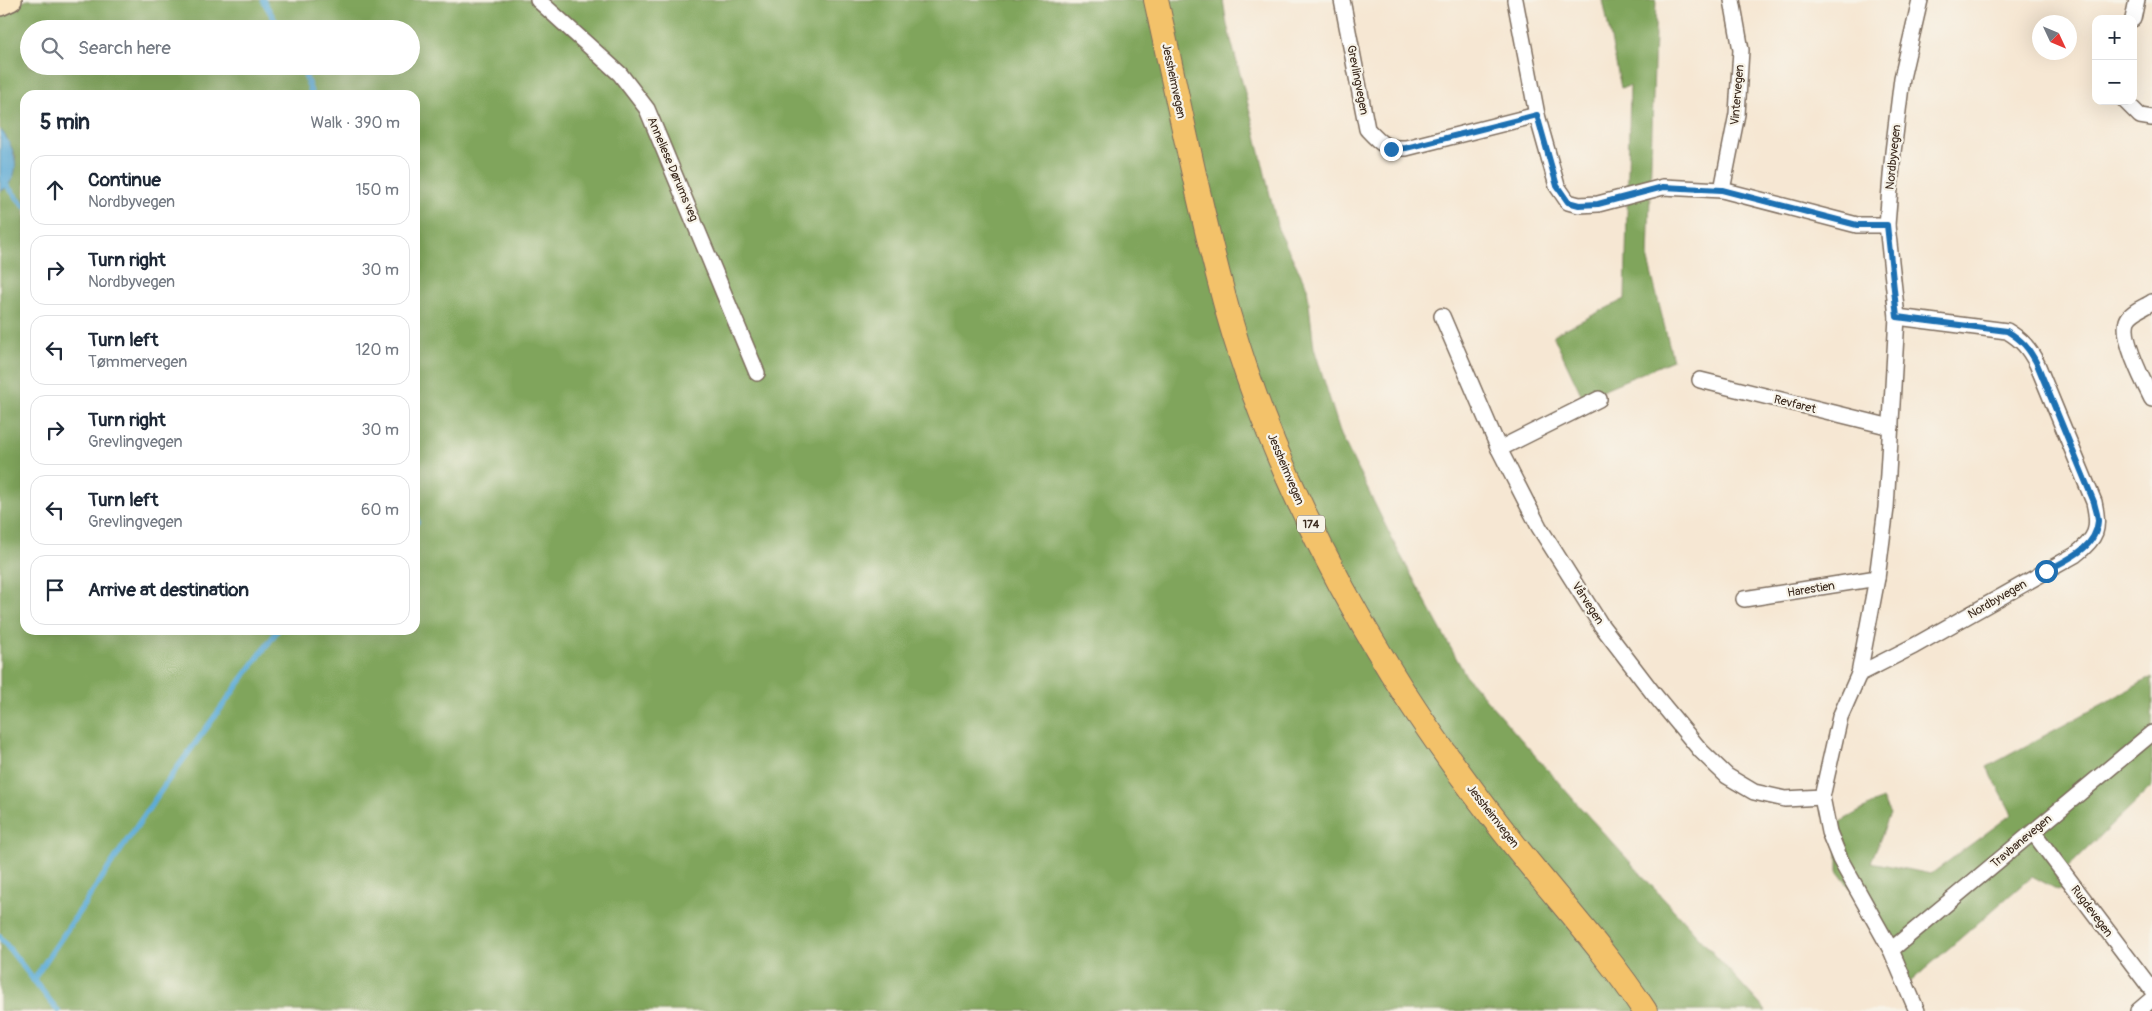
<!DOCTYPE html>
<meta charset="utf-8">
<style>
body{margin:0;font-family:Pangolin,sans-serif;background:#f6f6f7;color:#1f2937}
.controls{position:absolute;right:15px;top:15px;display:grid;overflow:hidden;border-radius:10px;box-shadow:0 5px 20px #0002}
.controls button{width:45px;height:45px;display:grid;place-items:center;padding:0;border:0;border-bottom:1px solid #e0e1e3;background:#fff;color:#1f2937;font:25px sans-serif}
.compass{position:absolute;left:2032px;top:15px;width:45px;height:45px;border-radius:50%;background:#fff;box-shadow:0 5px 20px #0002;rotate:134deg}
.stop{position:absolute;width:15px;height:15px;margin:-11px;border:4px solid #1f6fb2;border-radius:50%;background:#fff}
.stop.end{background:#1f6fb2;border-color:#fff;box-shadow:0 1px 5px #0008}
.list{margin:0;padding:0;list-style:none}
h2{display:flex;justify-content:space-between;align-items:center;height:65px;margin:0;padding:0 20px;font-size:21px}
h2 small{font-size:16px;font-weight:400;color:#747a83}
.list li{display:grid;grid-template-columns:32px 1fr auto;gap:15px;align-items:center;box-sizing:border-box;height:70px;margin:0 10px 10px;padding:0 10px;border:1px solid #e0e1e3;border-radius:15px}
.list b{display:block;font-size:19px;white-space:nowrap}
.list p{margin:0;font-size:16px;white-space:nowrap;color:#747a83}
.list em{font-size:16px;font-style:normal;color:#747a83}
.icon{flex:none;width:28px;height:28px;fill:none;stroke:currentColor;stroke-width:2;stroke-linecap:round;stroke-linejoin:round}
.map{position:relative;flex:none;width:2152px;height:1011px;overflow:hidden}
.search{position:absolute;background:#fff;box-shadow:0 5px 20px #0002;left:20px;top:20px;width:400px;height:55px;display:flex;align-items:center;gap:12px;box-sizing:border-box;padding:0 18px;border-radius:28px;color:#747a83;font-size:19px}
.panel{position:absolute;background:#fff;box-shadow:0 5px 20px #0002;left:20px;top:90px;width:400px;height:545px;border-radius:15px}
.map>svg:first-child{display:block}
.forest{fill:#80a55b;stroke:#5e683c;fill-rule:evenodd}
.water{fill:#5dacd7;stroke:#4c6b7a}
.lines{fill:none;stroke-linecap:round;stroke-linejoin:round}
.stream{stroke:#5dacd7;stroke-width:5.5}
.street-casing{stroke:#7c6c5d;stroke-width:18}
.secondary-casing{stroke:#7c6c5d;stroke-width:24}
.primary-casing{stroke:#7c6c5d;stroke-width:26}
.street{stroke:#fff;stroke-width:15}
.secondary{stroke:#fae7c3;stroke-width:21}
.primary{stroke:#f3c26a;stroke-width:24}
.route{stroke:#1f6fb2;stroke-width:6}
.labels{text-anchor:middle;stroke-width:4.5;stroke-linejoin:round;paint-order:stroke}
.shield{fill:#f7f3e8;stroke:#73665b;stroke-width:1}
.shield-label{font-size:11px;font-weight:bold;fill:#3b2a1e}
.street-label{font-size:12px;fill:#3b2a1e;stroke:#f7f3e8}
</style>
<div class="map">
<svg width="2152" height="1011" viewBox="0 0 2152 1011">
<rect width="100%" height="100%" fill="#f7f3e8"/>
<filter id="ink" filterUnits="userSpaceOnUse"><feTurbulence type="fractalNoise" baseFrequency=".02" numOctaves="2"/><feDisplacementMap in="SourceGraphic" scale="10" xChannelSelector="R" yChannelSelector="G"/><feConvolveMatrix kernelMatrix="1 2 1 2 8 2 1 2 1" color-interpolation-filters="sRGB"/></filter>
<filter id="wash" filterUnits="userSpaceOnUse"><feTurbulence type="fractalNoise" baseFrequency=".0096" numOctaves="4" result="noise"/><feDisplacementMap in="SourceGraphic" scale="20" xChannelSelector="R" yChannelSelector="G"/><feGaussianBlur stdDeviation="1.12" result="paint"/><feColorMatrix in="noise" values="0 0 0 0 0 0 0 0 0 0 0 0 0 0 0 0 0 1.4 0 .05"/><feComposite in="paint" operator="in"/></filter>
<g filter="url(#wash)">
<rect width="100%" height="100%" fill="#f6e7d3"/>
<g class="forest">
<path d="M 27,0 L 1223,0 L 1227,25 L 1254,127 L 1278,229 L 1307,287 L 1314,348 L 1341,435 L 1395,545 L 1466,676 L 1580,807 L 1766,1011 L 0,1011 L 0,192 L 8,187 L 16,156 L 0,129 L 0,12 ZM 29,29 L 411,29 L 411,66 L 29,66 ZM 25,95 L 415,95 L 415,630 L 25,630 Z"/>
<polygon points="1603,0 1656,0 1648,260 1673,360 1583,398 1553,335 1625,299 1630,86 1621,88"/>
<polygon points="2152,677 2152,786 2056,879 2064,887 2058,890 2032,876 1909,983 1898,951 1838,872 1838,823 1882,799 1890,814 1871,862 1931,874 2012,814 1987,767"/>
</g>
<path class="water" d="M 0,129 C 16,148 25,176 0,192 Z"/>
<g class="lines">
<g class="stream">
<polyline points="263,0 280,29"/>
<polyline points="302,66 312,95"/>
<polyline points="8,187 25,207"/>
<polyline points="415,512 417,522"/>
<polyline points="0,937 58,1011"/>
<polyline points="33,980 164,786 278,630"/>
</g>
</g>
</g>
<g filter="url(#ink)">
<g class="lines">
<defs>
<g id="street">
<polyline points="538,0 620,74 647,109 757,373"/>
<path d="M 1342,0 L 1367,129 C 1381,144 1385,149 1406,148 L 1537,115"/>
<polyline points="1515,0 1537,115 1557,186 1568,202 1579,205 1598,204 1663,187 1722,190 1857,225 1887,225"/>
<polyline points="2133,19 2137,0"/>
<polyline points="2125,101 2140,116 2152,118"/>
<polyline points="1722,190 1737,114 1741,50 1732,0"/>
<path d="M 2152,302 C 2145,307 2130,312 2127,321 C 2121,339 2144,383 2152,399"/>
<polyline points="1442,316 1499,449 1539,527 1601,625 1653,693 1701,751 1727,776 1754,792 1785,799 1822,797"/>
<polyline points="1700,380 1891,427"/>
<polyline points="1499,449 1599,399"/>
<polyline points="1744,599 1877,578"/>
<path d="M 1859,674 L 1914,646 L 2075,555 C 2097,538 2100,529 2094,502 L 2037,364 C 2029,348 2022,340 2007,331 L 1897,317"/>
<polyline points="2033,832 2152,990"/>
<polyline points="1891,950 2152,733"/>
<polyline points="1917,1011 1891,950 1840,859 1829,832 1822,797 1840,717 1859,674 1877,578 1886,508 1897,317 1887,225 1893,152 1902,78 1920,0"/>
<polyline points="2138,1011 2152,999"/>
</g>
<polyline id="secondary" points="0,5 11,0"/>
<path id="primary" d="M 1156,0 C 1179,104 1200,210 1228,313 C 1263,437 1323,562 1391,672 C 1432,739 1479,801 1528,862 C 1568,911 1610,958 1645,1011"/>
</defs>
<use href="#street" class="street-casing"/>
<use href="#secondary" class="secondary-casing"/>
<use href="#primary" class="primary-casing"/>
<use href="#street" class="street"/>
<use href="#secondary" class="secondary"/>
<use href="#primary" class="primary"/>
</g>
</g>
<g class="lines" filter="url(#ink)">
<path class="route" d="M 1391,149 L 1406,148 L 1537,115 L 1557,186 L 1568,202 L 1579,205 L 1598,204 L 1663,187 L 1722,190 L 1857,225 L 1887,225 L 1897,317 L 2007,331 C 2022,340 2029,348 2037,364 L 2094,502 C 2095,508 2098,515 2098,521 C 2096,549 2066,560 2046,571"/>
</g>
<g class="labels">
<rect class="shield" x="1297" y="515.5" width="28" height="17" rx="4"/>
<g class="shield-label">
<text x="1311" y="528">174</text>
</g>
<g class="street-label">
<text transform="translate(1358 80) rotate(79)" y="4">Grevlingvegen</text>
<text transform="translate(1174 81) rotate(78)" y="4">Jessheimvegen</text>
<text transform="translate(1737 95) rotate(-85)" y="4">Vintervegen</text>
<text transform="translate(1893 157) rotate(-84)" y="4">Nordbyvegen</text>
<text transform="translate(673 169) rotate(67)" y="4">Anneliese Dørums veg</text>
<text transform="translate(1795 404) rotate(14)" y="4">Revfaret</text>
<text transform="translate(1286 469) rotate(67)" y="4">Jessheimvegen</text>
<text transform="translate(1811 589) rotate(-9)" y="4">Harestien</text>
<text transform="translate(1997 599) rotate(-30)" y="4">Nordbyvegen</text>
<text transform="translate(1588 603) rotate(57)" y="4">Vårvegen</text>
<text transform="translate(1493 816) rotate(52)" y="4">Jessheimvegen</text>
<text transform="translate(2021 841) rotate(-40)" y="4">Travbanevegen</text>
<text transform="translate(2092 911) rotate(53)" y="4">Rugdevegen</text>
</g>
</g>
</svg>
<div class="controls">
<button>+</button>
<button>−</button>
</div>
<svg class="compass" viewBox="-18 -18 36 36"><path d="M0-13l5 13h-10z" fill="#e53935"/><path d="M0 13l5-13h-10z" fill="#747a83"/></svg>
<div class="stop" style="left:2046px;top:571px"></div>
<div class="stop end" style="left:1391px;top:149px"></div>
<div class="search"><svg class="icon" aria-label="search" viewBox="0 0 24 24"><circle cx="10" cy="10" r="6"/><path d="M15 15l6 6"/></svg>Search here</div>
<section class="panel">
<h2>5 min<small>Walk · 390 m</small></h2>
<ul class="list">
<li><svg class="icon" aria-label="ahead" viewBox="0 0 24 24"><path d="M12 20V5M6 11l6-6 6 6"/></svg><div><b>Continue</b><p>Nordbyvegen</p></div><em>150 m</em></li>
<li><svg class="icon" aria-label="right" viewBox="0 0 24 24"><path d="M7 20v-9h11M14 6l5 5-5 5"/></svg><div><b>Turn right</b><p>Nordbyvegen</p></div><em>30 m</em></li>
<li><svg class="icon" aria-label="left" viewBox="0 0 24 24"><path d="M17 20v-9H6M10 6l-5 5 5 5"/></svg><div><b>Turn left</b><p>Tømmervegen</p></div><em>120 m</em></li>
<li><svg class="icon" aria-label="right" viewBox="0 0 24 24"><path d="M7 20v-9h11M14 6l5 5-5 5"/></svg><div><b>Turn right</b><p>Grevlingvegen</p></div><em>30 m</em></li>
<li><svg class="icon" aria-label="left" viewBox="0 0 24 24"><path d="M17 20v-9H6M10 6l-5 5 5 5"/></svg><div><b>Turn left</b><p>Grevlingvegen</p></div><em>60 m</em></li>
<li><svg class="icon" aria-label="arrive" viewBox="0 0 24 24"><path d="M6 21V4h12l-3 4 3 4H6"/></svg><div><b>Arrive at destination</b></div></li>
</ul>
</section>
</div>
